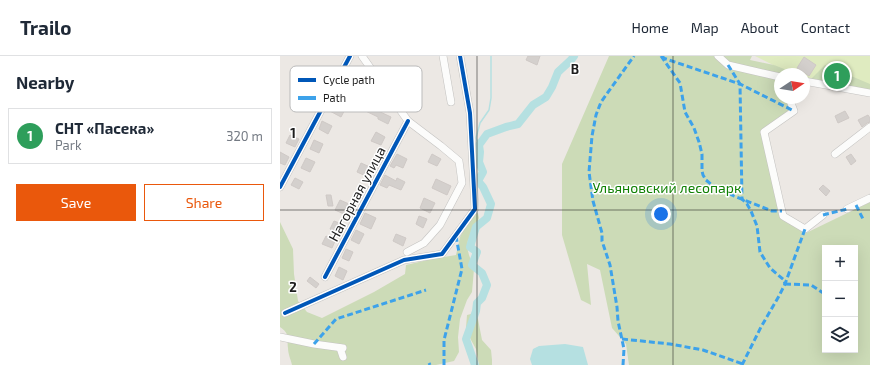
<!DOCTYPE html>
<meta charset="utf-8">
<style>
body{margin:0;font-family:"Exo 2",sans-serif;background:#f6f6f7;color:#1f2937}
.controls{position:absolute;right:12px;bottom:12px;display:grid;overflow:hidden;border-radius:0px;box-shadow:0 4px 16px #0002}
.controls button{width:36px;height:36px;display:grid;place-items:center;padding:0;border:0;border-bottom:1px solid #e0e1e3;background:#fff;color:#1f2937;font:20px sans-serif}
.compass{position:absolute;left:494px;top:12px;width:36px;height:36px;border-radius:50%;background:#fff;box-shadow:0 4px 16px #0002;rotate:78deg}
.you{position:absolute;left:381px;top:158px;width:14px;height:14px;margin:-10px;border:3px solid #fff;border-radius:50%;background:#1a73e8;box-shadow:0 0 0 6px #1a73e833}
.badge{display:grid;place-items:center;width:26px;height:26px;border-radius:50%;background:#ea580c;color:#fff;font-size:13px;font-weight:700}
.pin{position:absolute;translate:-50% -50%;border:2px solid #fff;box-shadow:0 1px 4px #0006}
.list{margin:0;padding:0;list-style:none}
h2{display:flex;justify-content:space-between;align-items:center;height:52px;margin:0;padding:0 16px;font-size:17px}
h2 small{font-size:13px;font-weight:400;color:#747a83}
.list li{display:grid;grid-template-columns:26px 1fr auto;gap:12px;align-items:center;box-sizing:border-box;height:56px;margin:0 8px 8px;padding:0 8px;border:1px solid #e0e1e3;border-radius:0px}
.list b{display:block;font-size:15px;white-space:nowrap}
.list p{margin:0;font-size:13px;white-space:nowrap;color:#747a83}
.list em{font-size:13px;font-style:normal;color:#747a83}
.actions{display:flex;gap:8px;padding:12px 16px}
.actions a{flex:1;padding:9px 0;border:1px solid #ea580c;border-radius:0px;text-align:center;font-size:14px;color:#ea580c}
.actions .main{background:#ea580c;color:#fff}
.icon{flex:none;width:22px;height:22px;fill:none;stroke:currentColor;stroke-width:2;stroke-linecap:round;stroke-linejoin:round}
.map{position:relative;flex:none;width:590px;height:309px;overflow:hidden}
header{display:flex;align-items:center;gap:24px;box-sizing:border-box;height:56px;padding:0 20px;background:#fff;border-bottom:1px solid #e0e1e3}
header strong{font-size:19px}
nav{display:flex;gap:22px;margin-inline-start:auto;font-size:14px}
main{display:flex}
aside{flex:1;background:#fff}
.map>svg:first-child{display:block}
.grass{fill:#dfebc0}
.forest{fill:#ccdbb7;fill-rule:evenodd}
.water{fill:#b5e0e1}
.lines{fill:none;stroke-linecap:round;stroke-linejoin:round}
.stream{stroke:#b5e0e1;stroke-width:1.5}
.river{stroke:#b5e0e1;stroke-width:8}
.building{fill:#d4d0cd;stroke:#cfc9c6}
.minor-casing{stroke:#c4c3c1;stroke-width:8}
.minor{stroke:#fcfcfb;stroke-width:7}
.quiet{stroke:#3da2ea;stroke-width:3;stroke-dasharray:6 3;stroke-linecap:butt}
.cycleway-casing{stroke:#fff;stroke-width:6}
.cycleway{stroke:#0057b8;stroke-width:4}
.grid{fill:none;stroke:#1d1d1d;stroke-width:1;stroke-opacity:0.55}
.labels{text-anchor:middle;stroke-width:3;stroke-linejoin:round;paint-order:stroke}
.park-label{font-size:14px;fill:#118104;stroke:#fff}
.street-label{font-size:14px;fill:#1d1d1d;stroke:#fff}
.key{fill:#fff;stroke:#bbb;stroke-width:1}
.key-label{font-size:11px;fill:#1d1d1d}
.grid-label{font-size:13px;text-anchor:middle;font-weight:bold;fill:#1d1d1d;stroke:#fff;stroke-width:3;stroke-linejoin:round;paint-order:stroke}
</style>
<header>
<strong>Trailo</strong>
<nav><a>Home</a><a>Map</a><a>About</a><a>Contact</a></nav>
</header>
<main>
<aside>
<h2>Nearby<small></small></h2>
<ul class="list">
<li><span class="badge" style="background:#2e9e5b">1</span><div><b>СНТ «Пасека»</b><p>Park</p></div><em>320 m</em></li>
</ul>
<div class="actions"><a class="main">Save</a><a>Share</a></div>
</aside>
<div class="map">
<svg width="590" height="309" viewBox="0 0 590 309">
<rect width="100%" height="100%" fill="#ece8e4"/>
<polygon class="grass" points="475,0 590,0 590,36 524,23 524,18 511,18"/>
<g class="forest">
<path d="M 329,0 L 472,0 L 470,4 L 494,9 L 517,18 L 500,18 L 500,42 L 509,42 L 509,55 L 482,74 L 501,162 L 526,177 L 590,146 L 590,309 L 349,309 L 346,288 L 332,272 L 320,214 L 307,208 L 311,249 L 301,244 L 282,179 L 282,108 ZM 545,192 L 575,192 L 575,294 L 545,294 Z"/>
<polygon points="545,9 590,28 590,35 524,29 524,21 531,23"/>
<path d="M 198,157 L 199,162 L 194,175 L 188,184 L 187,191 L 189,199 L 194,213 L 192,236 L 187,244 L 180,263 L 178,281 L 179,296 L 174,305 L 156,309 L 12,309 C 11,304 8,298 8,292 C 7,281 10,278 0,271 L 0,166 L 13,193 L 14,218 L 18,245 L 27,256 L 42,262 L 94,236 L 125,218 L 126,209 L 152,203 L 176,199 L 180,181 L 184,173 L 194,158 Z"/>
<polygon points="191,258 197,258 202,284 211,294 212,304 212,309 199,309 196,293 191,284 186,272 187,259"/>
</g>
<polygon class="water" points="285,288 303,291 308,309 252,309 250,303 253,293 259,290"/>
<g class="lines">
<polyline class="stream" points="199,89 196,82 200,67 209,54 211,42 211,0"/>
<polyline class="river" points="195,309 186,283 196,255 197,247 202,242 207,229 202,217 192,209 197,196 190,191 196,171 207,162 211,148 203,131 198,125 203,116 199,106 200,96 199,89 207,78 226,71 238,68 253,49 266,41 272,31 278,16 291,4 294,0"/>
</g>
<g class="building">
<polygon points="248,0 260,0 257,9 246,4"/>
<polygon points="524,1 536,9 529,20 517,12"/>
<polygon points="55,41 68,48 61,61 48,54"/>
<polygon points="74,41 97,51 96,54 111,61 108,68 98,63 98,61 71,48"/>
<polygon points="565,55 569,62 558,67 555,60"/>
<polygon points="588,59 590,62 590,66 587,67 582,71 578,64"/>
<polygon points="42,65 52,70 48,78 39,73"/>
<polygon points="96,76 105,81 101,89 91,85"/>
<polygon points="10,79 19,83 15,91 6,87"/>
<polygon points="34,84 43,88 39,97 30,93"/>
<polygon points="0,96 9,101 5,109 0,107"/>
<polygon points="117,98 127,103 123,112 116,109 114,112 110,110"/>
<polygon points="152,98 161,103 157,110 148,106"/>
<polygon points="571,98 576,105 571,109 566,101"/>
<polygon points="26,102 35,106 30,116 21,112"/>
<polygon points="81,107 90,111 86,120 77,116"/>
<polygon points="105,119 116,125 117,122 125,126 121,134 109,129 107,132 100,129"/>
<polygon points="15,122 23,126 19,133 11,129"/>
<polygon points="156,123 171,130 167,139 152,132"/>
<polygon points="543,129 550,135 546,140 539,133"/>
<polygon points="46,139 51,139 53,150 48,150"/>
<polygon points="144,142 155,147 150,157 140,152"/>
<polygon points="60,144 69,148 64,158 55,154"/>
<polygon points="85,157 96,162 91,173 80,168"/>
<polygon points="139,160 147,163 143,172 136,168"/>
<polygon points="54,165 62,168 58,177 50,173"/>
<polygon points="76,174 84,178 79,188 71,184"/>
<polygon points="116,178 126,182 123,190 113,185"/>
<polygon points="46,180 55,185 52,192 42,188"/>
<polygon points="66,193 73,196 69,205 62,202"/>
<polygon points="59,211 67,215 63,224 55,220"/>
<polygon points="30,221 39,228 36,232 27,225"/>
</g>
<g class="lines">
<defs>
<g id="minor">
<polyline points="82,0 128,65 161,90 179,105 182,127 160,169 144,187 127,196"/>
<polyline points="163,0 171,46"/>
<polyline points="438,0 448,9 500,21"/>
<polyline points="524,25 590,37"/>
<polyline points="509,42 514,55 484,76 503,160 525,173 543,159"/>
<polyline points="555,98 590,71"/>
<polyline points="0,131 70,0"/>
<polyline points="567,153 590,142"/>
<polyline points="45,221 128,65"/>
<polyline points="5,257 124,204 162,198 195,153 190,57 180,0"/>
<polyline points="0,281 34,288 63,292"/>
<polyline points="60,292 63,301"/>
</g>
</defs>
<use href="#minor" class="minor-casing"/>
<use href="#minor" class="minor"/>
<g class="quiet">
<polyline points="381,0 400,27 405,56 414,72 419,86 422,98 422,115 423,119 426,124 432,129 454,140 492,155 502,155"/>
<polyline points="383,0 383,2 460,28 514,55"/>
<polyline points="448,9 460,28 462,143 467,148 471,155 477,170 480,196 490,212 504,224 505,228"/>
<polyline points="576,149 583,163"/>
<polyline points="543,159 567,153"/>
<polyline points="505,228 531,229 545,238"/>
<polyline points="342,283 390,288 423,294 463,308"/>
<polyline points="34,288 56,263 146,234"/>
<polyline points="149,307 150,309"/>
<polyline points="164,309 164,284 182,213 176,180"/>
<polyline points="343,309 344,293 338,265 337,251 330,209 322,185 322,177 313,145 309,116 312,80 316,59 321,46 354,0"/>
<polyline points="462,309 481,271 499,240 505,228 525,173"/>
</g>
<defs>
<g id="cycleway">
<polyline points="0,131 70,0"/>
<polyline points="45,221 128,65"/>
<polyline points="5,257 124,204 162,198 195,153 190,57 180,0"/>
</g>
</defs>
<use href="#cycleway" class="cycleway-casing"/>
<use href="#cycleway" class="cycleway"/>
</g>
<path class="grid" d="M 197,0 L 197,309M 393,0 L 393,309M 0,154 L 590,154"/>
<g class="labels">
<g class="park-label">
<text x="387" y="137">Ульяновский лесопарк</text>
</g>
<g class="street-label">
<text transform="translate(77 138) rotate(-62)" y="5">Нагорная улица</text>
</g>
</g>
<rect x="10" y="10" width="132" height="46" rx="6" class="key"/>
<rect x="18" y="22" width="18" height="4" fill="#0057b8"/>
<rect x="18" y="40" width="18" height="4" fill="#3da2ea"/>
<g class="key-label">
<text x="43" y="28">Cycle path</text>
<text x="43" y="46">Path</text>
</g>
<g class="grid-label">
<text x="295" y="18">B</text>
<text x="13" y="82">1</text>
<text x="13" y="236">2</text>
</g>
</svg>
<div class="controls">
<button>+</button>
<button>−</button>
<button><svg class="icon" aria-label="layers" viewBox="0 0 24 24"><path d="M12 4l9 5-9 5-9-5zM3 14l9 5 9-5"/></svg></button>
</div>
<svg class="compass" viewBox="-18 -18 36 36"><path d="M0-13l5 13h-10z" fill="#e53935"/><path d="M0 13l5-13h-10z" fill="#747a83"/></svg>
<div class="you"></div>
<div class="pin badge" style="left:557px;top:20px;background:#2e9e5b">1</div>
</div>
</main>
